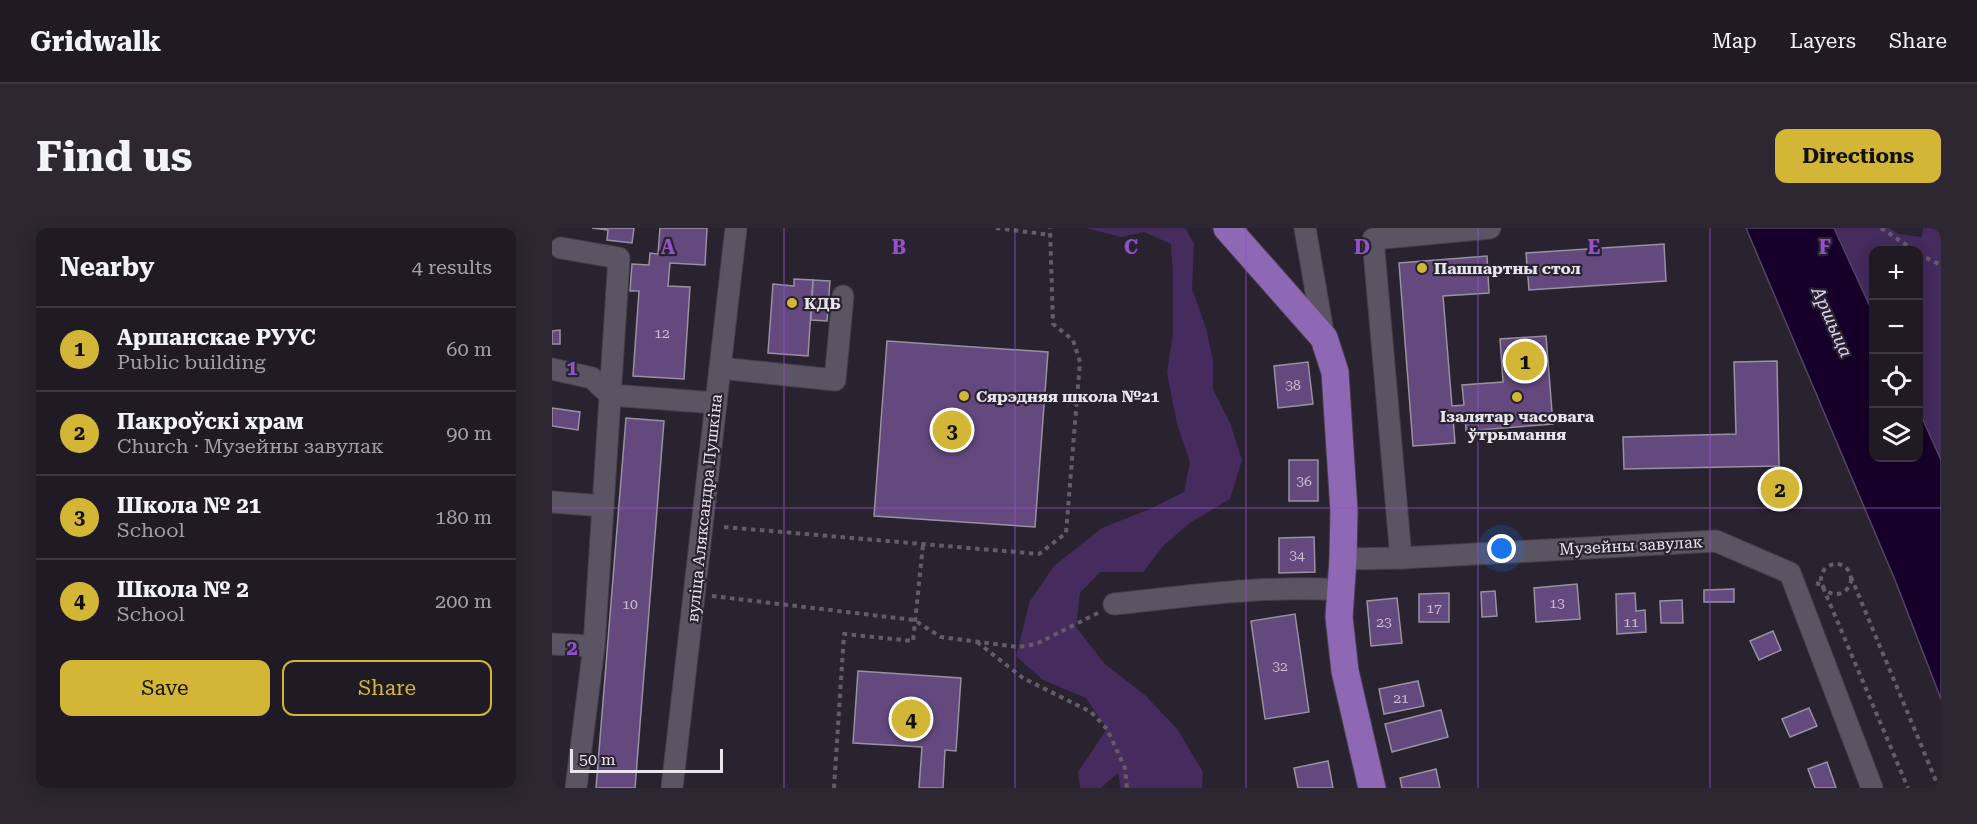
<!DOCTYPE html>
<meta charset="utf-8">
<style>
body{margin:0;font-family:"Roboto Serif",serif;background:#2c2731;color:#f1f3f6}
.controls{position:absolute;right:18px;top:18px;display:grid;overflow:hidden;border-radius:12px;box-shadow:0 3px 15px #0003}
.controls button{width:54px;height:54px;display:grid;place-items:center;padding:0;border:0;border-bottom:2px solid #3c3841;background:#1f1a24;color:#f1f3f6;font:30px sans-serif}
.scale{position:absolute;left:18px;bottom:15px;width:153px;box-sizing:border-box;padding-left:6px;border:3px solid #e9e5ed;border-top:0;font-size:16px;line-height:21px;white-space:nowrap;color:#e9e5ed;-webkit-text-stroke:4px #292330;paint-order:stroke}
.you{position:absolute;left:950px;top:321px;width:21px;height:21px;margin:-15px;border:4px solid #fff;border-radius:50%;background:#1a73e8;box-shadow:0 0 0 9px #1a73e833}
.badge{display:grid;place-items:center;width:39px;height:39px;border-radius:50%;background:#d3b635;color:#111;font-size:20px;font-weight:700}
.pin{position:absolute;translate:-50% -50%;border:3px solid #fff;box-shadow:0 2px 6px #0006}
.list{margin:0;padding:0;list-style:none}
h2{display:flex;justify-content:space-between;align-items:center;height:78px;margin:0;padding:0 24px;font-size:26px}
h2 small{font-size:20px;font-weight:400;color:#a1a1a6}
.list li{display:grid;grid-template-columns:39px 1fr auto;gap:18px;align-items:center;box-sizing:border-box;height:84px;padding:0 24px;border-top:2px solid #3c3841}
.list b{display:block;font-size:22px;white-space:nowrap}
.list p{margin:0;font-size:20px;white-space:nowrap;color:#a1a1a6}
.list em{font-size:20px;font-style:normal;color:#a1a1a6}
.actions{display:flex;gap:12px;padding:18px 24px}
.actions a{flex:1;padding:14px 0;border:2px solid #d3b635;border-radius:12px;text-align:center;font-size:21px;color:#d3b635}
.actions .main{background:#d3b635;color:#111}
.icon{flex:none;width:33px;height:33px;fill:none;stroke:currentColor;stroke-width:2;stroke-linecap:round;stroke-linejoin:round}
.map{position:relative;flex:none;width:1389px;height:560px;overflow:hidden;border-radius:12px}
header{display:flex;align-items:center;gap:36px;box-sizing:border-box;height:84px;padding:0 30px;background:#1f1a24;border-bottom:2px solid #3c3841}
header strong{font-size:28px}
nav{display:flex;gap:33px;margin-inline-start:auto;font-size:21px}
.intro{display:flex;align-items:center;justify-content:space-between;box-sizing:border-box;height:144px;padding:0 36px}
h1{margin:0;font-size:42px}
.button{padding:15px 27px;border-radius:12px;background:#d3b635;color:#111;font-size:21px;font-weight:700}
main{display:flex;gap:36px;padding:0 36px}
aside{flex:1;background:#1f1a24;border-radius:12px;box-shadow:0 3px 15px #0003}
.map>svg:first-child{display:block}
.green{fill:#452b5e}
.water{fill:#160029;stroke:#554564;stroke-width:1.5}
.building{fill:#64497f;stroke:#9891a1;stroke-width:1.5}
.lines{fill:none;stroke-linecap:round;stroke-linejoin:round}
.minor-casing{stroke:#46404a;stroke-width:23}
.major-casing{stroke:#46404a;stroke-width:29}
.path{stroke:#635d69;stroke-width:4;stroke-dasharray:4.5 4.5;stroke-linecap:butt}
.minor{stroke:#5b5463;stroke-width:21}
.major{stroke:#8f68b5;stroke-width:27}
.grid{fill:none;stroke:#9151c8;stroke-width:1.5;stroke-opacity:0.55}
.poi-dot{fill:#d3b635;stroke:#292330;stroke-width:2}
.labels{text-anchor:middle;stroke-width:4.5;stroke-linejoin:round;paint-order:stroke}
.number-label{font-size:14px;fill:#c8bed2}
.poi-label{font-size:16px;font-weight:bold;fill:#e9e5ed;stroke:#292330;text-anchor:start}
.street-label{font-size:16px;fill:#e9e5ed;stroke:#292330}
.water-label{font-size:18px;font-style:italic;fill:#e1d1f3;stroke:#292330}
.grid-label{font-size:20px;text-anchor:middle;font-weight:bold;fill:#9151c8;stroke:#292330;stroke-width:4.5;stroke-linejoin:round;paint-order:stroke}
</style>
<header>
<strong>Gridwalk</strong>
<nav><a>Map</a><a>Layers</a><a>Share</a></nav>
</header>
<div class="intro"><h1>Find us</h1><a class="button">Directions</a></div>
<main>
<aside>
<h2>Nearby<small>4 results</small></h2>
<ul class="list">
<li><span class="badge">1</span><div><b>Аршанскае РУУС</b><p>Public building</p></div><em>60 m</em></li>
<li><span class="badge">2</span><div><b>Пакроўскі храм</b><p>Church · Музейны завулак</p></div><em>90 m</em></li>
<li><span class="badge">3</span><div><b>Школа № 21</b><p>School</p></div><em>180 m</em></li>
<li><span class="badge">4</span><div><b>Школа № 2</b><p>School</p></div><em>200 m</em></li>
</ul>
<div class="actions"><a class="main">Save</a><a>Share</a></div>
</aside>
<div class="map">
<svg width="1389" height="560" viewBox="0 0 1389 560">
<rect width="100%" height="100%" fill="#292330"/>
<g class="green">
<polygon points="534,0 633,0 642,15 640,61 654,100 661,133 661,161 678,195 690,232 678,271 639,294 612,317 591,344 548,344 528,365 524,399 553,436 594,468 625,501 651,544 650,560 569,560 566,545 549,560 528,560 526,544 555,501 534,470 491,452 464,428 478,373 502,338 550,300 598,281 632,264 638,234 625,196 615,145 621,105 621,50 619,16 592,4 569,9"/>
<polygon points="1283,0 1337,0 1347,6 1370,9 1371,0 1389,0 1389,232 1367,183 1366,22 1322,22 1321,85"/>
</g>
<polygon class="water" points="1194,0 1282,0 1321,85 1322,230 1366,230 1367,183 1389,232 1389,471 1343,352"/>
<g class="building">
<polygon points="40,0 82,0 80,15 55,12 56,2"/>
<polygon points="108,0 155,0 153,37 118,35 116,58 138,59 132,151 81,148 87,63 78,63 80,36 97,37 98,25 106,26"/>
<polygon points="1112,16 1114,53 977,62 974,25"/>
<polygon points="935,28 937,65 891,68 900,178 912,177 910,157 951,154 948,111 994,108 1001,196 914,203 913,188 901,189 903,215 861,218 847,35"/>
<polygon points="242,51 261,52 256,128 216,125 221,56 242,58"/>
<polygon points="261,52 278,53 275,93 259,92"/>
<polygon points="8,102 8,116 0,116 0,103"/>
<polygon points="335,113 496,124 483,299 322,288"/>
<polygon points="1225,133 1227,238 1072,241 1071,209 1184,206 1182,134"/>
<polygon points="756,134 761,176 726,180 722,138"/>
<polygon points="0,180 28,184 26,202 0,198"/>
<polygon points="74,190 112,193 83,560 44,560"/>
<rect x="737" y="232" width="29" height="41"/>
<polygon points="762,309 763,344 727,345 727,310"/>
<polygon points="1025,356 1028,391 984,394 982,360"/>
<polygon points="1182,361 1182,374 1152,374 1152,362"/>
<polygon points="943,363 945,388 930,389 929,364"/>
<polygon points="897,365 897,394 867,394 867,366"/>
<polygon points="1083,365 1084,383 1093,382 1094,404 1065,406 1064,366"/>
<polygon points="845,370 850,415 819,418 815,373"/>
<polygon points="1130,372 1131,395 1109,395 1108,373"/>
<polygon points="743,386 757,484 713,491 699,393"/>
<polygon points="1221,403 1229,422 1207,432 1198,413"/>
<polygon points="306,443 409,450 404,523 393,522 391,560 367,560 370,519 301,515"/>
<polygon points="866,453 872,478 832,486 827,461"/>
<polygon points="1257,480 1265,498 1238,509 1230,491"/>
<polygon points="889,482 896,509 840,524 833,496"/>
<polygon points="776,533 781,560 746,560 742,540"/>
<polygon points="1275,534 1284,560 1263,560 1256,541"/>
<polygon points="884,541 888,560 850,560 848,550"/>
</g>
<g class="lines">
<defs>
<g id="minor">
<polyline points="753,0 772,110"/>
<polyline points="9,20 67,30 42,418 24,560"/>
<polyline points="168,140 283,152 291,68"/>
<polyline points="0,141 40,150 58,167 164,175"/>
<polyline points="0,274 51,278"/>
<polyline points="849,330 821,11 938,0"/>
<polyline points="791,331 849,330 1164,313 1238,345 1320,560"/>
<path d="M 562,376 C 638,368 713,357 789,362"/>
<polyline points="0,416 42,418"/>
<polyline points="120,560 184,0"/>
</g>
<polyline id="major" points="675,0 772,110 783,144 792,283 791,331 787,389 793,443 820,560"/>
</defs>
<use href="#minor" class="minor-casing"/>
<use href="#major" class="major-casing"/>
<g class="path">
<polyline points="444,0 499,7"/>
<polyline points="1329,0 1362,22"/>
<polyline points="1366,26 1389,37"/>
<polyline points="172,299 487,326 514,305 528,134 521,112 501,96 498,0"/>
<circle cx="1284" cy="351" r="15"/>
<polyline points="1299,349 1387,560"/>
<polyline points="1264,355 1270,357 1356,560"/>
<polyline points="160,368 362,392 389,409 466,419 484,416 546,385"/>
<polyline points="425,414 471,450 539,484 555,501 573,540 575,560"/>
<polyline points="282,560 292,406 361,413 371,317"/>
</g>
<use href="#minor" class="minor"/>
<use href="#major" class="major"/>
</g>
<path class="grid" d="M 232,0 L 232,560M 463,0 L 463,560M 694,0 L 694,560M 926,0 L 926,560M 1158,0 L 1158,560M 0,280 L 1389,280"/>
<g class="poi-dot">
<circle cx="870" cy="40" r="6"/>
<circle cx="240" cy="75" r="6"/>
<circle cx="412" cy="168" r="6"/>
<circle cx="965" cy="169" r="6"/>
</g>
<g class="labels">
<g class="number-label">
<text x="110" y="110">12</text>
<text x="741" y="162">38</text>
<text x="752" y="258">36</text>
<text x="745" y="332">34</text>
<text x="1005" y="380">13</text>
<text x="78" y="381">10</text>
<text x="882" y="385">17</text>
<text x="832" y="399">23</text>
<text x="1079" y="399">11</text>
<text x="728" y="443">32</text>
<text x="849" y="475">21</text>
</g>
<g class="poi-label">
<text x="882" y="46">Пашпартны стол</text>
<text x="252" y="81">КДБ</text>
<text x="424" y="174">Сярэдняя школа №21</text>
<text x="965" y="194" text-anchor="middle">Ізалятар часовага<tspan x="965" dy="18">ўтрымання</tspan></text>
</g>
<g class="street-label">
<text transform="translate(152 280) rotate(-84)" y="6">вуліца Аляксандра Пушкіна</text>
<text transform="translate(1079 317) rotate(-3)" y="6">Музейны завулак</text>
</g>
<g class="water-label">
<text transform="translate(1280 94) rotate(66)" y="6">Аршыца</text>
</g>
</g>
<g class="grid-label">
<text x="116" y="26">A</text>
<text x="347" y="26">B</text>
<text x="579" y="26">C</text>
<text x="810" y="26">D</text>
<text x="1042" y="26">E</text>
<text x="1273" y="26">F</text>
<text x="20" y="147">1</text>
<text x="20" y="427">2</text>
</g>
</svg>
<div class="controls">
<button>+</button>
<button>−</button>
<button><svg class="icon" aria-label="locate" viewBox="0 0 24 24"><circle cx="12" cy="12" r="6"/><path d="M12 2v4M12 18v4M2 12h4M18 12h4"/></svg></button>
<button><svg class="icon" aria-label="layers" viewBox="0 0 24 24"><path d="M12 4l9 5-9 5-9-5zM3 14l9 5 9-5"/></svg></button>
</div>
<div class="scale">50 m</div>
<div class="you"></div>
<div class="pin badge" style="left:973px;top:133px">1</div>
<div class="pin badge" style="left:1228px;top:261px">2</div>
<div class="pin badge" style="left:400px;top:202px">3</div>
<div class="pin badge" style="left:359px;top:491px">4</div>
</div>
</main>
